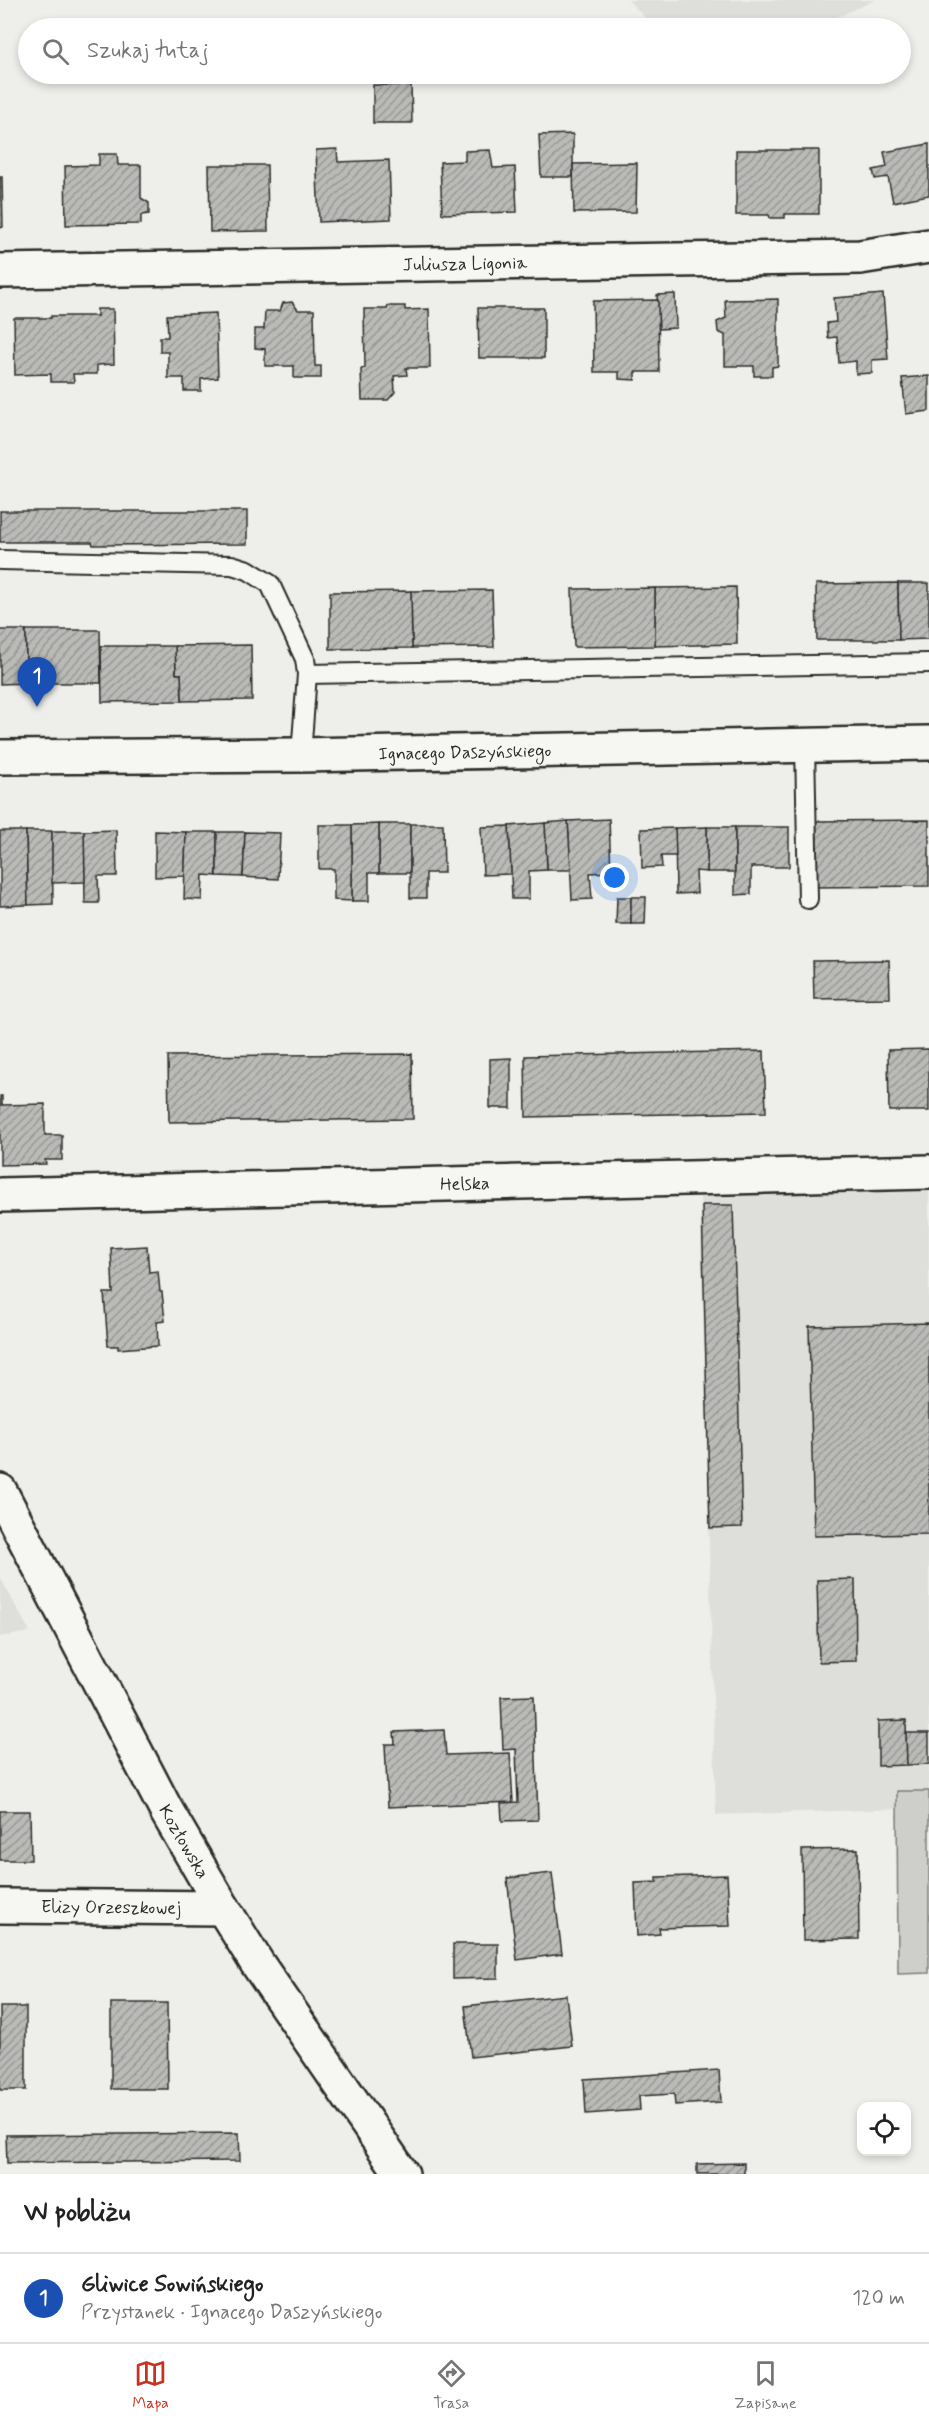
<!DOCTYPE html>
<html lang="pl">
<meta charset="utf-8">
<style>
body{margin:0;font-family:Mynerve,sans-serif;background:#f2f2f2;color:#222}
.controls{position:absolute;right:18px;bottom:18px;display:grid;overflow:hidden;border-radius:12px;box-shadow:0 3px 9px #0003}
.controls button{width:54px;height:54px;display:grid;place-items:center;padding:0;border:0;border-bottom:2px solid #e0e0e0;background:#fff;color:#222;font:30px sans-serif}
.you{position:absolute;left:615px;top:878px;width:21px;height:21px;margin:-15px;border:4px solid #fff;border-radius:50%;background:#1a73e8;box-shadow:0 0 0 9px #1a73e833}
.badge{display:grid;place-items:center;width:39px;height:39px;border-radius:50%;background:#c8321e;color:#fff;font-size:20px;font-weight:700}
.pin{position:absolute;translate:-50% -50px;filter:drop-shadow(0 2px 3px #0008)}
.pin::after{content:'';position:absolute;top:32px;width:21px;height:18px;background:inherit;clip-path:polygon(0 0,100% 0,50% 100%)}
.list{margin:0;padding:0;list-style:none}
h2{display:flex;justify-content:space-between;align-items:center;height:78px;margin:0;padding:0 24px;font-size:26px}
h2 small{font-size:20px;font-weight:400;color:#767676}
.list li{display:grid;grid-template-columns:39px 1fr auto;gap:18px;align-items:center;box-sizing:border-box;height:90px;padding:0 24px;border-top:2px solid #e0e0e0}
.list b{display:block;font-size:22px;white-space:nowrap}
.list p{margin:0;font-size:20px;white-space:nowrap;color:#767676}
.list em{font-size:20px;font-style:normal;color:#767676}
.icon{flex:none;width:33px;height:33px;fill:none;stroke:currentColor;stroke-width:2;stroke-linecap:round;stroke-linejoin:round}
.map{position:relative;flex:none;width:929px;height:2174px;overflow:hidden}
.search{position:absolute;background:#fff;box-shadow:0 3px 9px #0003;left:18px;right:18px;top:18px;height:66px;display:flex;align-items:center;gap:15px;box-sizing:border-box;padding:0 21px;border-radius:33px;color:#767676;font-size:22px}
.sheet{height:168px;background:#fff}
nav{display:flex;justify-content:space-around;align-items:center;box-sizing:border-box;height:84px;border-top:2px solid #e0e0e0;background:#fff;font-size:16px;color:#767676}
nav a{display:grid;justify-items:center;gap:3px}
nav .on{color:#c8321e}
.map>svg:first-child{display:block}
.built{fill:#dededb}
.garden{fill:#cececa;stroke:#7c7c7a;stroke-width:1.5}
.building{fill:url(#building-hatch);stroke:#2b2b2b;stroke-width:1.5}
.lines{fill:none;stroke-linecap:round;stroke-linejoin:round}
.service-casing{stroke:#2b2b2b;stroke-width:22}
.minor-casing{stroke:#2b2b2b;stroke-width:38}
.tertiary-casing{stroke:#2b2b2b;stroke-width:38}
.service{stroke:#f6f6f2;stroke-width:18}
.minor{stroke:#f6f6f2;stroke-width:33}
.tertiary{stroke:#f6f6f2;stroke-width:33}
.labels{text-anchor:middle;stroke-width:4.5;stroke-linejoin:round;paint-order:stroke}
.street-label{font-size:18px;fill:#2b2b2b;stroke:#f6f6f2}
</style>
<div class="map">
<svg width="929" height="2174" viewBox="0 0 929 2174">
<defs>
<pattern id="building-hatch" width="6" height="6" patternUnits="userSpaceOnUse" patternTransform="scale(1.5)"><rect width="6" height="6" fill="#babab7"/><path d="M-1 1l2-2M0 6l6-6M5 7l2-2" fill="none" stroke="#979795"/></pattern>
</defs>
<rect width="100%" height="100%" fill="#eeeeea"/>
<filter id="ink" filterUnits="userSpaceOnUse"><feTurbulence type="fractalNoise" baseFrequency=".0167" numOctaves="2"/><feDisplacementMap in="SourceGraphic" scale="12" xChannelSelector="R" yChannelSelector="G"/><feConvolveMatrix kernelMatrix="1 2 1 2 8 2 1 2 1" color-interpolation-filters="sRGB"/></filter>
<g filter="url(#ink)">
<g class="built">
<polygon points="628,0 875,0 813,28 655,28"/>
<polygon points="929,1192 929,1791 897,1791 897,1809 716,1815 700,1194"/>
<polygon points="0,1577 30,1632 0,1637"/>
</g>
<polygon class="garden" points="897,1791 929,1791 929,1973 898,1974"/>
<g class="building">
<polygon points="373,85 411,85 412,123 373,123"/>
<polygon points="573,134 573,177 541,177 539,135"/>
<polygon points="929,144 929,195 893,202 888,177 875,179 873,170 887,167 884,152"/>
<polygon points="337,149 338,162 389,160 391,219 319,222 316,150"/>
<polygon points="490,150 493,168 515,167 517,212 442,214 440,162 465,161 465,151"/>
<polygon points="736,150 819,150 819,214 785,214 785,218 770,218 769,215 736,215"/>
<polygon points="99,154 117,154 118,165 141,165 141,198 149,203 149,214 141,215 141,224 66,225 65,166 99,165"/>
<polygon points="637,163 636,212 574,213 573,164"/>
<polygon points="209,165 267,165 268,231 210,232"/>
<polygon points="0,177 2,177 3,227 0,228"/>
<polygon points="675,294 676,328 659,329 657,295"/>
<polygon points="883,294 888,359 872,360 872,373 856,374 856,361 839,363 837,337 828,338 827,323 836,322 834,298"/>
<polygon points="778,299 778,366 772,367 772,376 754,376 754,366 725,366 725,335 718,332 717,322 726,318 725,300"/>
<polygon points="658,300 659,372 635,372 635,380 619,379 619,372 594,372 593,301"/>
<polygon points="292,302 298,310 314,310 315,366 321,366 321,378 294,378 294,366 265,366 265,349 255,348 255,329 264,329 265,311 280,311 283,303"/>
<polygon points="388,306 405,306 405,310 429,309 430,368 406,368 407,375 394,376 395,392 388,400 362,400 361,369 365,368 364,309 387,309"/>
<polygon points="478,308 544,308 544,358 479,358"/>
<polygon points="97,309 113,309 114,364 97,365 97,374 73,374 74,382 51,382 51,374 15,375 14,318 51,318 51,316 97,316"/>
<polygon points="216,313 218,378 201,379 201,391 184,391 184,378 168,378 168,352 160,352 160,337 168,337 167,315"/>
<polygon points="929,376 929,411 906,414 902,378"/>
<polygon points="0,511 247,511 247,544 93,545 92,542 0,542"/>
<polygon points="898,583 899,640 817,640 816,584"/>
<polygon points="898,583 929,583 929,639 899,640"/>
<polygon points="736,587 737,644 655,646 655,588"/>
<polygon points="655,588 655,646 574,647 572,589"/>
<polygon points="492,590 494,647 412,648 411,591"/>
<polygon points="411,591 412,648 330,649 330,592"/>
<polygon points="0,630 26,630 26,683 0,684"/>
<polygon points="26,630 100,630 101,683 26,683"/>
<polygon points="251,645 252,700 182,701 181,674 176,674 175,646"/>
<polygon points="101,646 175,646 176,674 181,674 182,701 102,702"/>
<polygon points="609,819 611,872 590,873 592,899 572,900 568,821"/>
<polygon points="929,820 929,886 815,887 814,821"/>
<polygon points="568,821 571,870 547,870 545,823"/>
<polygon points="545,823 547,870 529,871 529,899 512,899 509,826"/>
<rect x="379" y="824" width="31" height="49"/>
<polygon points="379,824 379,873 369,873 369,901 352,901 352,825"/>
<polygon points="410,824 443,824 444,873 426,873 426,898 410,898"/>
<polygon points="319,825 352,825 352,901 334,900 334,869 319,869"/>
<polygon points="509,826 511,874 483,875 481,827"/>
<rect x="707" y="827" width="28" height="45"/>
<polygon points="707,827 707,872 696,871 697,893 676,894 675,828"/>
<polygon points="735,827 789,827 789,867 751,867 751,894 735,895"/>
<polygon points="675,828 676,856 661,856 662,867 642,868 641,829"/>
<polygon points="116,830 117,876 98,876 99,903 85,903 84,831"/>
<polygon points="0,831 26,831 28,905 0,906"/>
<polygon points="26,831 52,831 53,904 28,905"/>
<polygon points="52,831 84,831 85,882 52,883"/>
<polygon points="155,831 186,832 185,876 155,877"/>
<polygon points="186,832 217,832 217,876 203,875 202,900 184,899"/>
<polygon points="217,832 245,832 243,877 217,876"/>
<polygon points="245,832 280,833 278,879 243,877"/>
<polygon points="617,897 631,897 631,924 616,924"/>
<polygon points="631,897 646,897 645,924 631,924"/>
<polygon points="889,960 890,998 814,999 813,961"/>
<polygon points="929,1049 929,1111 889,1111 888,1050"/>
<polygon points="764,1051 766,1112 526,1117 525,1056"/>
<polygon points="412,1054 413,1119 169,1122 168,1056"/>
<polygon points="511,1058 511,1108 490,1108 490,1059"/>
<polygon points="0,1096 2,1096 2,1105 45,1104 45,1135 62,1135 62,1160 45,1160 46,1164 0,1165"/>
<polygon points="702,1205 733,1205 742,1527 710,1528"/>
<polygon points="147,1246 149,1272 158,1271 160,1292 162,1292 165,1321 157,1322 158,1346 118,1349 118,1346 108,1346 104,1293 113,1293 111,1248"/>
<polygon points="929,1323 929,1534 814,1536 809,1326"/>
<polygon points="855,1579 856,1661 819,1662 817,1580"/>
<polygon points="534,1696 538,1820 502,1821 501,1803 518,1802 516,1749 503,1750 501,1697"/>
<polygon points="906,1720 907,1765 878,1766 878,1721"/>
<polygon points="444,1730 446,1755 510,1753 513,1802 388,1807 385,1744 395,1744 394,1732"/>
<polygon points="906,1733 929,1733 929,1764 907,1765"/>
<polygon points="0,1811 30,1811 31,1860 0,1860"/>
<polygon points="858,1849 859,1939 803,1940 802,1850"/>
<polygon points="552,1873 562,1954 517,1960 507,1878"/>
<polygon points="727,1875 730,1926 659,1928 660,1934 637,1936 635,1883 657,1882 657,1877"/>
<polygon points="453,1944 498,1944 498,1978 453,1979"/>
<polygon points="566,1995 572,2046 471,2057 465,2006"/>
<polygon points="111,2003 167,2003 168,2089 111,2089"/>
<rect x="0" y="2007" width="26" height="83"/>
<polygon points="719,2070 721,2102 675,2105 674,2094 639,2096 640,2110 586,2114 584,2079"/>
<polygon points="239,2133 240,2161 7,2163 6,2135"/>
<polygon points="744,2163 744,2174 697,2174 697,2164"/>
</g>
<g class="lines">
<defs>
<g id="service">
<polyline points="0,560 232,565 248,570 270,584 305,659 307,674 301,755"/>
<polyline points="307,674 929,663"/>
<polyline points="805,745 808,899"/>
</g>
<g id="minor">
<path id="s1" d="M 0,271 L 860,257 L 929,246"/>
<path id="s2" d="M 0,1195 L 929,1172"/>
<path id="s3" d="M 0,1491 L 166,1810 L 223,1908 L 257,1963 L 402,2174"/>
<path id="s4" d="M 0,1906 L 223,1908"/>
</g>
<g id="tertiary">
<path id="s5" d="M 0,757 L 301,755 L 929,743"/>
</g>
</defs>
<use href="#service" class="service-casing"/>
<use href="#minor" class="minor-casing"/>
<use href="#tertiary" class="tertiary-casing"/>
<use href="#service" class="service"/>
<use href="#minor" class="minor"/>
<use href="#tertiary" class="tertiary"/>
</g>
</g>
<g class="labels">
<g class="street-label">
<text dy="6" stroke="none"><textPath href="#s1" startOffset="465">Juliusza Ligonia</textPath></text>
<text dy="6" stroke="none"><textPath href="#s5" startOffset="465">Ignacego Daszyńskiego</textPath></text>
<text dy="6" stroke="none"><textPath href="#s2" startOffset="465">Helska</textPath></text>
<text dy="6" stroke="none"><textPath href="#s3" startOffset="396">Kozłowska</textPath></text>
<text dy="6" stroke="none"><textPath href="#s4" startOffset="111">Elizy Orzeszkowej</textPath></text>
</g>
</g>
</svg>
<div class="controls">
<button><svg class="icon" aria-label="locate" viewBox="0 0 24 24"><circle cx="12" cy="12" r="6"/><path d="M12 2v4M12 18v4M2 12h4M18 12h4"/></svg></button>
</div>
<div class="you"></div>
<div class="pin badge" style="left:37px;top:707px;background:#1a4fb4">1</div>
<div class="search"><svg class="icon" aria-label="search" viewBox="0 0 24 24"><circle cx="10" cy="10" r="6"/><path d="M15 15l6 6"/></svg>Szukaj tutaj</div>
</div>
<section class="sheet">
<h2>W pobliżu<small></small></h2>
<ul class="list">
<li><span class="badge" style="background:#1a4fb4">1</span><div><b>Gliwice Sowińskiego</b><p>Przystanek · Ignacego Daszyńskiego</p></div><em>120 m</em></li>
</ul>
</section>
<nav>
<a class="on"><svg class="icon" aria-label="map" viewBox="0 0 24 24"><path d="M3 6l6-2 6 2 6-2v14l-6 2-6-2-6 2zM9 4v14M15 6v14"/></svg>Mapa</a>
<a><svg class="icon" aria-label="directions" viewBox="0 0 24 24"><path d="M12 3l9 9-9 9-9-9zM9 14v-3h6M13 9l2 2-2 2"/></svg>Trasa</a>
<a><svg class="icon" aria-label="saved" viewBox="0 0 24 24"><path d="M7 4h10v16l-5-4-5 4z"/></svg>Zapisane</a>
</nav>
